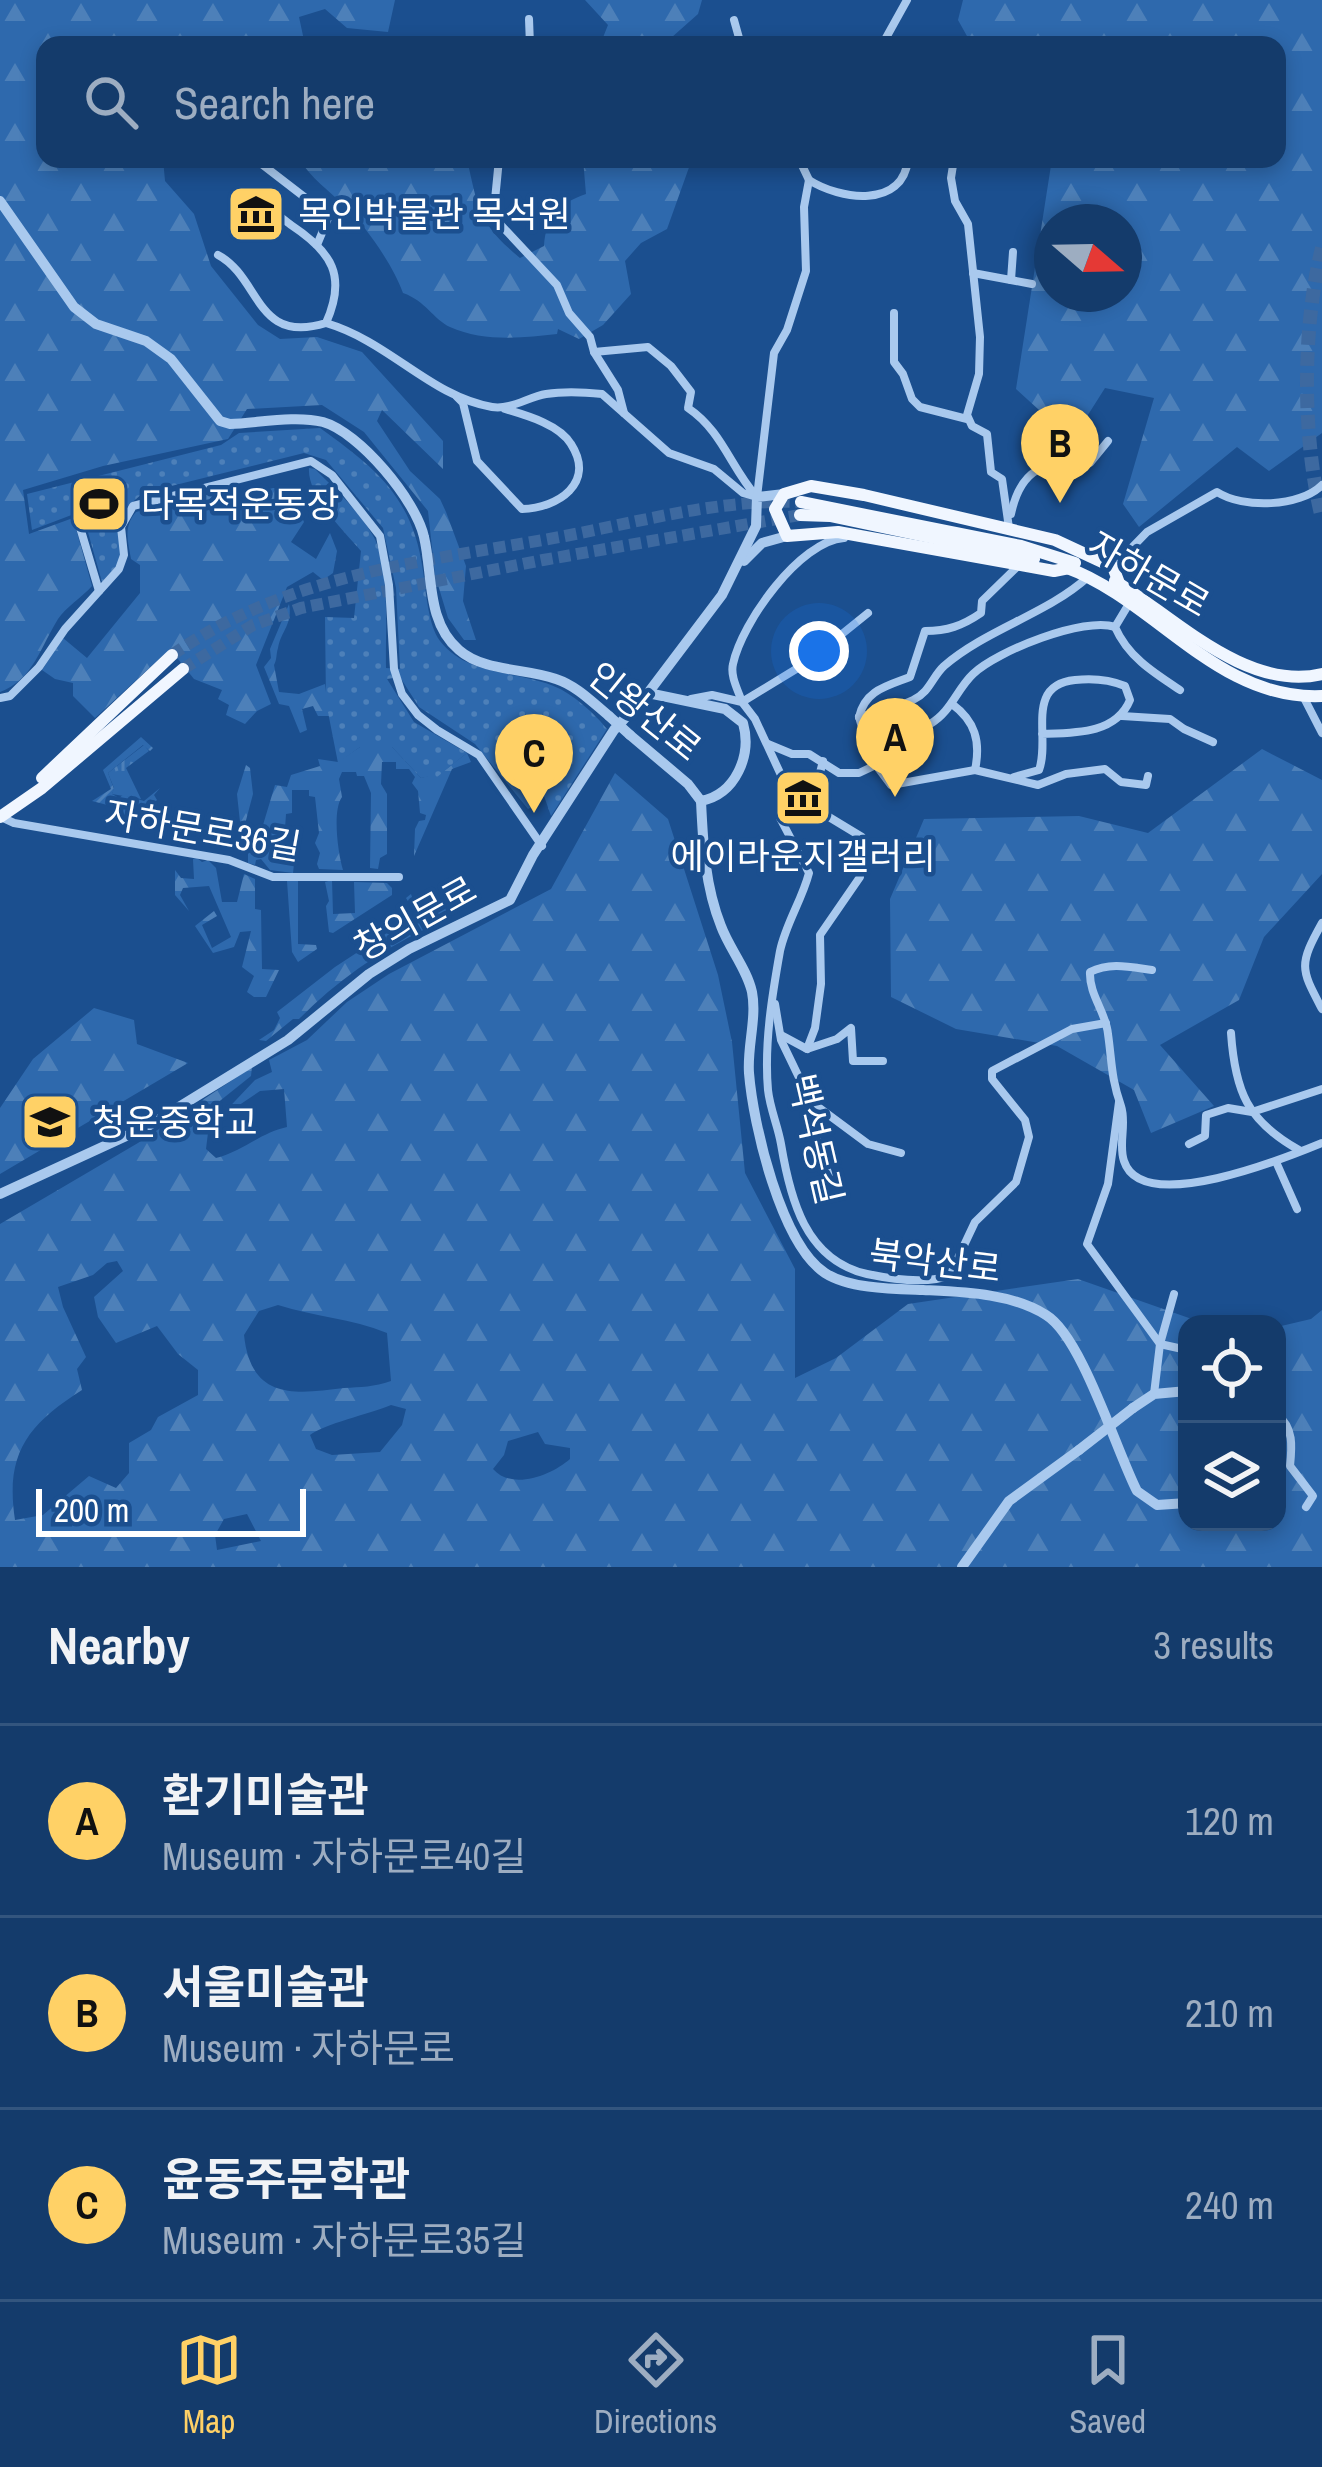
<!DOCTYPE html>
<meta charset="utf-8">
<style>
body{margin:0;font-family:"Archivo Narrow","Noto Sans KR",sans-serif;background:#214673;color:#f1f3f6}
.controls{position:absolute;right:36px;bottom:36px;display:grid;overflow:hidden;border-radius:24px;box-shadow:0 6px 18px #0003}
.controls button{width:108px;height:108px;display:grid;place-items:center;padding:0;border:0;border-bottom:3px solid #33557e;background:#143b6b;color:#f1f3f6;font:60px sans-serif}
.compass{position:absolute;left:1034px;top:204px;width:108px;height:108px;border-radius:50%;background:#143b6b;box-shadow:0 6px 18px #0003;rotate:110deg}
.scale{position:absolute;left:36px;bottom:30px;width:270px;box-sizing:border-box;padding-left:12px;border:6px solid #fff;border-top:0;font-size:33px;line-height:42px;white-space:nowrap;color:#fff;-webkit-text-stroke:9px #1b4f8f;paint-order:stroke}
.you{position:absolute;left:819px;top:651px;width:42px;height:42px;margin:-30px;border:9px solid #fff;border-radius:50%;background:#1a73e8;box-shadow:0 0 0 18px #1a73e833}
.badge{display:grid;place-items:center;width:78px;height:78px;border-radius:50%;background:#ffd166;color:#111;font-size:39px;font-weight:700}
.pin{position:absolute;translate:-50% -99px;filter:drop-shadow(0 3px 6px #0008)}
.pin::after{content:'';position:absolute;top:63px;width:42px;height:36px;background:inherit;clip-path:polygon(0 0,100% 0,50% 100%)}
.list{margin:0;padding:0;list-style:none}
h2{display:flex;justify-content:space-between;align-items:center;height:156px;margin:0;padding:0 48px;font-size:51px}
h2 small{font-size:39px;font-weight:400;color:#9dadc1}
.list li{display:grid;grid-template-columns:78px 1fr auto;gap:36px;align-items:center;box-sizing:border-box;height:192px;padding:0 48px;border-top:3px solid #33557e}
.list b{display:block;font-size:45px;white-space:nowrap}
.list p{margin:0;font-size:39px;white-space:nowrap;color:#9dadc1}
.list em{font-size:39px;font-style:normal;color:#9dadc1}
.icon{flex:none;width:66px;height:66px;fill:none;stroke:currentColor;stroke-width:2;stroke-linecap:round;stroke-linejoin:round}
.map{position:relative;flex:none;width:1322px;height:1567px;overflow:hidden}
.search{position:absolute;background:#143b6b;box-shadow:0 6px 18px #0003;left:36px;right:36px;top:36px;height:132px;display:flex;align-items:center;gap:30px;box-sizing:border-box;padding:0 42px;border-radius:24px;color:#9dadc1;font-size:45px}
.sheet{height:732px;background:#143b6b}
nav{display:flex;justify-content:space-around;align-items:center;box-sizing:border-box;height:168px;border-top:3px solid #33557e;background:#143b6b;font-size:33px;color:#9dadc1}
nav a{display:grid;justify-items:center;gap:6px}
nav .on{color:#ffd166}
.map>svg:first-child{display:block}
.grass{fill:url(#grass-tufts)}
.forest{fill:url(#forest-firs);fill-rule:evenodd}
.park{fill:url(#park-dots)}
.garden{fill:url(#garden-furrows)}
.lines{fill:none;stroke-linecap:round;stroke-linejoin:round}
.primary-tunnel{stroke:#3d69a0;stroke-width:12;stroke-dasharray:12 6;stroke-linecap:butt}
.trunk-tunnel{stroke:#3d69a0;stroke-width:14;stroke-dasharray:14 7;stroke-linecap:butt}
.minor{stroke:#a9c9ee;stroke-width:8}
.tertiary{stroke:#a9c9ee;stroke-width:10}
.primary{stroke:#f0f6ff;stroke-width:12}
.tertiary-bridge{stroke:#a9c9ee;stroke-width:10}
.labels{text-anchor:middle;stroke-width:9;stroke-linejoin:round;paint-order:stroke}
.poi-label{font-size:36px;fill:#fff;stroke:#1b4f8f;text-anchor:start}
.street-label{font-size:36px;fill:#fff;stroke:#1b4f8f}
</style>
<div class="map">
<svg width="1322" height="1567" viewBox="0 0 1322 1567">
<defs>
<pattern id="grass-tufts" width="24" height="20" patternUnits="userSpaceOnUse" patternTransform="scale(3)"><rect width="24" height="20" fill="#2e69ad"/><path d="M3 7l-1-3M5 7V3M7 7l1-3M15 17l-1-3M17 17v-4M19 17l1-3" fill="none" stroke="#4d80b9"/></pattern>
<pattern id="forest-firs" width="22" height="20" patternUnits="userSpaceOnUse" patternTransform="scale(3)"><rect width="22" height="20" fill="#2e69ad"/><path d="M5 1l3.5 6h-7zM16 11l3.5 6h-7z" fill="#4d80b9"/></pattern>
<pattern id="park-dots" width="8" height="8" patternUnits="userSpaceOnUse" patternTransform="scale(3)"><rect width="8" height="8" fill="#2e69ad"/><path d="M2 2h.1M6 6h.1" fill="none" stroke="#4d80b9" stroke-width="1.8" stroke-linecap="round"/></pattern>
<pattern id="garden-furrows" width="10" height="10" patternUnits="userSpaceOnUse" patternTransform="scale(3)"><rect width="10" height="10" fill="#2e69ad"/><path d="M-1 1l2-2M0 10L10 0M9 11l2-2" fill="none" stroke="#4d80b9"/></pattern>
</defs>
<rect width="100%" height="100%" fill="#1b4f8f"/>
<polygon class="grass" points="144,745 149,751 153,748 126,768 141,799 112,794 114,788 108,773"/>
<g class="forest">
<path d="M 0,0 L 395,0 L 388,32 L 347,28 L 325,9 L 299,17 L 305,45 L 45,45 L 45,159 L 163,159 L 165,181 L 194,214 L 211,266 L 258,325 L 280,339 L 317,337 L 362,352 L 443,441 L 443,469 L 382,410 L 377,421 L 410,471 L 440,499 L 446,512 L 466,566 L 463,601 L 476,640 L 464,640 L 448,618 L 435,575 L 428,511 L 364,432 L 322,405 L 247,409 L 228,439 L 103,466 L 23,490 L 29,534 L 73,518 L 92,586 C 82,597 65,608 58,619 C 41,646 33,680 0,692 Z"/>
<polygon points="585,0 702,0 698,14 663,45 600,45 608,25"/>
<path d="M 963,0 L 1322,0 L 1322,433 L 1269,471 L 1237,447 L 1139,527 L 1123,504 L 1154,398 L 1105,388 L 1072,440 L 1016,389 L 1052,159 L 1277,159 L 1277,45 L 972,45 L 958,20 ZM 1052,222 L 1124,222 L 1124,294 L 1052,294 Z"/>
<path d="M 299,159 L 467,159 C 478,209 479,224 520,258 L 544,246 C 546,217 559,203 586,194 L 583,159 L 692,159 L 667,229 L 641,243 L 625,261 L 631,294 L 603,325 L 579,339 L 558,329 L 557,334 C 523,338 483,342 450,327 C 433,319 426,301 403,293 C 394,267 366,226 345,206 C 328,190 312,179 299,159 Z"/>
<path d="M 273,488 L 289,488 L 304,522 L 291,542 L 316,559 L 330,533 L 337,551 L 333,573 L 323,580 L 313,572 L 287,587 L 256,665 L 271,704 L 257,711 L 245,724 L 226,715 L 229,705 L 218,699 L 222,690 L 194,679 L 170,649 L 95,718 L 73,696 L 73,683 L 55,679 L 42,670 L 63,638 L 87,658 L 140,593 L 140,565 L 131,559 C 128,541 123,527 136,512 L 227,490 L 233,507 L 244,505 L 245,495 Z"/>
<path d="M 289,604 C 293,624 281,631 278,648 C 276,654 277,660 274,665 L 279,692 L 299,694 L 325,684 L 329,716 L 318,716 L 313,706 L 302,709 L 307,730 L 300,733 L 289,706 L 279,704 L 264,667 L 271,658 L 270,649 Z"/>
<path d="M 360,747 L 392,747 L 421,778 L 432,775 L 432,780 L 467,753 L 471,762 L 452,769 L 414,856 L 415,829 L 419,821 L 425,820 L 426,815 L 420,813 L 418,791 L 412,783 L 415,777 L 409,769 L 396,769 L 396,762 L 382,762 L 381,784 L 387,794 L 387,854 L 380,858 L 378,869 L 370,868 L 371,793 L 364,776 L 357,776 L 356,772 L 342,772 L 339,779 L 342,797 C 332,810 338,854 343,870 L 319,869 L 317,864 L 320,853 L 315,843 L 319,833 L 315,797 L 309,796 L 309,790 L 292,790 L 292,813 L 286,814 L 283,857 L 285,864 L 294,864 L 293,873 L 270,870 L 261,859 L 256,860 L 255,865 L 248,863 L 248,853 L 237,838 L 241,831 L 237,794 L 246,765 L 250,768 L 253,794 L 245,824 L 247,832 L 254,834 L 263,825 L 275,785 L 287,787 L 291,775 L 320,766 L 318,759 L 338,762 Z"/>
<polygon points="1262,749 1322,780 1322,874 1264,937 1239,1000 1160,1045 1214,1106 1151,1133 1134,1090 1057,1046 956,1029 891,997 890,899 924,819 1079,816 1148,833"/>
<path d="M 615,773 L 668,819 L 718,975 L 732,1042 L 745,1173 L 795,1269 L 795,1378 L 836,1358 L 908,1304 L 1078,1279 L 1206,1324 L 1187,1324 L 1187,1522 L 1277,1522 L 1277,1327 L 1311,1319 L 1322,1310 L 1322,1567 L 0,1567 L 0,1224 L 138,1143 L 252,1067 L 251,1076 L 211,1108 L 206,1149 L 216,1158 C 243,1151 260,1133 287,1127 L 284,1089 L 260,1091 L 217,1120 L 255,1080 L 272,1072 L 269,1060 L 307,1040 L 347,1002 L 389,974 L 551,889 ZM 117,1261 L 123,1271 L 94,1297 L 98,1317 L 116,1343 L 157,1326 L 178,1354 L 198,1370 L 198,1395 L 158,1417 L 151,1430 L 129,1443 L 129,1473 L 116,1488 L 89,1476 L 43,1515 L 15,1520 C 5,1454 27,1425 82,1390 L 77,1369 L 86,1357 L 63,1307 L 58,1287 L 93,1275 L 107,1263 ZM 278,1305 C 315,1317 351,1318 387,1333 L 391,1381 C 374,1387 361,1387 344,1388 C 296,1394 251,1401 244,1335 L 259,1311 ZM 391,1405 L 406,1409 L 402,1425 L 380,1452 L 332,1455 L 316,1449 L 310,1435 C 324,1424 369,1414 391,1405 ZM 538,1432 L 545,1444 L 570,1448 L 570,1459 C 552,1475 512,1491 493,1469 L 504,1455 L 508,1441 ZM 247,1514 L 261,1541 L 217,1550 L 215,1535 L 224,1519 Z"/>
<polygon points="197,858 202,862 208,860 216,868 222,902 237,902 244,874 255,879 255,909 261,910 262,969 279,970 266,997 254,997 247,992 254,976 242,967 251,931 240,932 234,947 213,953 195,926 214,911 217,916 202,925 212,948 231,937 209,886 183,888 180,895 189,911 175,895 175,870 181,878 194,879 193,859"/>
<polygon points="332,880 333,914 355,913 354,882 387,883 392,888 392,895 333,933 329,932 326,906 329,901 325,882"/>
<polygon points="287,881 298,881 298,944 316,945 317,949 298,962 292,952"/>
<path d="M 411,894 L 414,903 L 428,901 L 435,910 L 449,902 L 446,922 L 439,921 L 432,930 L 427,928 C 378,952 334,983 299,1019 L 293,1019 L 266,1041 L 259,1040 L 274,1030 L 280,1018 L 277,1012 L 335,967 L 416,914 L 406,898 Z"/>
<polygon points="94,1008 134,1020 137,1044 188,1063 0,1174 0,1108 33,1059"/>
</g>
<path class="park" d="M 320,428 C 377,469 413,498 423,571 C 426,591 428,625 440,641 C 469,678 521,670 558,688 C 575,696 595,714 607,729 L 551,816 L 543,793 L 534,796 L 536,805 L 528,809 L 475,744 L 419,707 L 400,677 L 387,679 L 414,722 L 467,753 L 432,781 L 431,776 L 421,778 L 392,747 L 360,747 L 338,763 L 326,702 L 325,617 L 354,618 L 361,551 C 343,530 307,495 309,468 L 315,469 C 335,489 358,510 372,534 C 391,564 385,633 386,668 L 400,669 L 396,588 L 383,528 L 326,460 L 304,453 L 143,493 L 120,513 L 120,562 L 102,582 L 82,511 L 32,530 L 27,494 L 221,445 L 239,433 Z"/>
<polygon class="garden" points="141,737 153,748 150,751 143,745 108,773 114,789 112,794 119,798 123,795 144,801 160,788 154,795 157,800 133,821 132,830 115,807 92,801 111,789 103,770"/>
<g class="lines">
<g class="primary-tunnel">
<path d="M 172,655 C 291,572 426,562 565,536 C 643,521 720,499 801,502"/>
<polyline points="183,669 253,625 301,608 543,560 800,515"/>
</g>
<path class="trunk-tunnel" d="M 1322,248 C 1302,328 1302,438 1322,518"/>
<g class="minor">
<polyline points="529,19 530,45"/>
<polyline points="734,20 741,45"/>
<polyline points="882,45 907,0"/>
<polyline points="255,159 329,216 317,245"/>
<polyline points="499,159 494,210 499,223 557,285 569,313 590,337 594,352 618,390 624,413"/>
<polyline points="954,159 951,178 955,201 968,224 980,337 979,374 967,415 972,426 987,434 991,472 1002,479 1009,528"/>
<path d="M 809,180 C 840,200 903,209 908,159"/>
<path d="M 218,255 C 261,278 255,345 326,323 C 347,276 332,252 291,225 C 277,215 267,204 249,201"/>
<polyline points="973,273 1032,284"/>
<polyline points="1011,280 1013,252"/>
<polyline points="894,313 894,362 903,374 912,399 920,407 967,419"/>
<path d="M 326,323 C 390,342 430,396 492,407 C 511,410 528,397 546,394 C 564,391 584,392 602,394 L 669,453 L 714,469 L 743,493 L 757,497"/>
<path d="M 594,352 L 648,347 L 671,366 L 691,392 L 688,408 C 722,431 730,466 756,496"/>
<path d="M 457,397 L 463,403 L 477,461 L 522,509 C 558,508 596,483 571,444 C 559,424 525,415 505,409"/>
<polyline points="757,497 774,353 787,330 806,271 804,207 809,180 799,159"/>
<polyline points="76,514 99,591"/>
<path d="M 1011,514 C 1021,467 1045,461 1090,463 L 1108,441"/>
<path d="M 844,538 C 800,541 742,622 733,664 C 730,676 738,690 742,702 L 806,663 L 868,613"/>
<path d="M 1113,567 L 1147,532 L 1217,492 C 1243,509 1300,507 1322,485"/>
<path d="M 1130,602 L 1115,627 C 1128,657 1154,673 1180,690"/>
<polyline points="1303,696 1322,733"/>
<polyline points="0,698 10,696 39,667 65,629 119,569 124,555 121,527 133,506 311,461 332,475 380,536 389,585 394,669 402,694 418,715 437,730 479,755 542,846"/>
<path d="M 691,699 L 712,695 L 742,702 L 755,719 L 781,775 L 785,792 L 780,818 L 809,873 C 802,900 786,923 780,951 C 772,996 764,1044 768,1090 C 770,1109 778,1126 781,1144 C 790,1198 805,1260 867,1274 C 891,1279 927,1285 950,1275 L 975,1222 L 1016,1182 L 1029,1137 L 1025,1120 L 992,1079 L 992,1071 L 1072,1029 L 1106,1023"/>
<path d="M 952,704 C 975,721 981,741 975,770"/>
<polyline points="1122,716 1170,719 1184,729 1213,742"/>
<path d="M 859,717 C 877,712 896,708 913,700 C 930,692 932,677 944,666 C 987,629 1047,614 1088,577"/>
<path d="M 859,717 C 865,690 887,686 910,677 L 925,631 C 947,631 962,626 981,613 L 982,601 L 1019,565"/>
<polyline points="859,717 873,765"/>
<path d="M 866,742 C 886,736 912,735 930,724 C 951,712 957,689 973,674 C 997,651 1085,616 1115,627"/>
<polyline points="768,744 792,754 809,754 839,773 859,773 876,765 891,785 975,770 1038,785 1066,774 1105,769 1121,782 1146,785 1148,776"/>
<path d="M 1014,777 L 1039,770 C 1051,738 1024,685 1075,680 C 1093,678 1108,679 1125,686 L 1130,700 C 1116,734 1075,733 1042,734"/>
<polyline points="1,817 14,823 229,860 273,877 399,877"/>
<path d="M 1322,923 C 1298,966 1301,969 1322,1009"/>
<path d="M 1152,970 C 1130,967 1110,962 1090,972 C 1089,995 1106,1012 1108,1034 C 1112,1062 1111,1078 1121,1106 C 1127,1124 1118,1144 1124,1161 C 1142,1217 1288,1157 1322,1143"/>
<polyline points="775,1004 781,1040 808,1096 811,1121 830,1179"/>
<path d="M 1231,1033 C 1235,1091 1247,1121 1299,1150"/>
<polyline points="781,1035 807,1049 837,1039 851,1028 853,1061 883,1061"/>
<polyline points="807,1049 815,1028 821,984 820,935 860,877 862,837 824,814 814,796 823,761"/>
<polyline points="810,1101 868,1144 901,1153"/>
<polyline points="1119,1102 1108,1184 1087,1244 1160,1344 1187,1350"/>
<polyline points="1189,1144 1205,1136 1206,1115 1228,1108 1252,1112 1322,1089"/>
<polyline points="1277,1164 1297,1209"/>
<polyline points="1154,1394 1160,1344 1174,1294"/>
<path d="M 1277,1415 C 1294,1427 1292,1447 1290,1466 L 1313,1496 L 1306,1507"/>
</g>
<g class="tertiary">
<path d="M 0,201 L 74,307 L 96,324 L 146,341 L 171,359 L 220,421 L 230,424 C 258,423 295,415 323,422 C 359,432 416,500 424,537 C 433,574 426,622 459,650 C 484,672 526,668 556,679 C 577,686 592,702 609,716"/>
<polyline points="744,561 762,543 787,536"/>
<path d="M 648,693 L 725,709 L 743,723 C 752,755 736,794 701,801"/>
<polyline points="630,735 688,784 701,801"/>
<path d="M 701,801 C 703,844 705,886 721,926 C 729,948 747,969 752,992 C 757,1018 747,1047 749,1073 C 753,1124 781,1244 825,1273 C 850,1289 894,1289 923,1290 C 964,1292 1011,1293 1046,1315 C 1082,1337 1116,1450 1137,1491 L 1157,1505 L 1187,1503"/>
<polyline points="0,1194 148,1126 288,1040 369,974 409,949 510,900 533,855 614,730 648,693 722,595 756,526 757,497 784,494"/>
<polyline points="1133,1408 1154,1394 1187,1391"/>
<polyline points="962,1567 1009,1501 1079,1450"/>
</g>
<g class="primary">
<polyline points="801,502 1021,546 1075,563"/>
<polyline points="800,515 830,516 1034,559"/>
<path d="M 1065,567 C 1156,600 1217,701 1322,696"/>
<polyline points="1069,568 1054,571 838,532 787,536 775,509 784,494 811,486 864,495 1055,540 1113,567 1119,583"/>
<path d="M 1115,581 C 1174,617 1246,692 1322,674"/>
<polyline points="42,778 172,655"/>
<polyline points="0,817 42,788 183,669"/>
</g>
<g class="tertiary-bridge">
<polyline points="609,716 630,735"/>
<polyline points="1079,1450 1133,1408"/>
</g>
</g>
<defs>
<symbol id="museum-square" viewBox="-11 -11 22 22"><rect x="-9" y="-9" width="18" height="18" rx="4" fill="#ffd166" stroke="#1b4f8f"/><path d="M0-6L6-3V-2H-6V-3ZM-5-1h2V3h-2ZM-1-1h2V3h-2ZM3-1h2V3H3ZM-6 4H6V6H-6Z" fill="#111"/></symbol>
<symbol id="stadium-square" viewBox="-11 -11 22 22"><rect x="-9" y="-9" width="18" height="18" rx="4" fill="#ffd166" stroke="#1b4f8f"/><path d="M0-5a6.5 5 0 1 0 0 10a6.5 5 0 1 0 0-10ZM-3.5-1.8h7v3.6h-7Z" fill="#111"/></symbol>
<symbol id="school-square" viewBox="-11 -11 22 22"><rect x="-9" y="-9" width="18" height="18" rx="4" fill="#ffd166" stroke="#1b4f8f"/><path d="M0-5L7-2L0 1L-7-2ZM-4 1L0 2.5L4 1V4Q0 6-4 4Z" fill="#111"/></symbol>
</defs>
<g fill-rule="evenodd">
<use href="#museum-square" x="223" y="181" width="66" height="66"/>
<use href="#stadium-square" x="66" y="471" width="66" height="66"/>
<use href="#museum-square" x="770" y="765" width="66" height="66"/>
<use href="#school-square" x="17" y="1089" width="66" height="66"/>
</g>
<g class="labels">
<g class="poi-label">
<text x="298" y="227">목인박물관 목석원</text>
<text x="141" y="517">다목적운동장</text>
<text x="803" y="869" text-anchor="middle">에이라운지갤러리</text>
<text x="92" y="1135">청운중학교</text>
</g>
<g class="street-label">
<text transform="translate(1149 574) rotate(30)" y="13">자하문로</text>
<text transform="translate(645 711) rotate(39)" y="13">인왕산로</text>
<text transform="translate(203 830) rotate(10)" y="13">자하문로36길</text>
<text transform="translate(415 918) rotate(-29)" y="13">창의문로</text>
<text transform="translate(816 1139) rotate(77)" y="13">백석동길</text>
<text transform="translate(935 1261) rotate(7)" y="13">북악산로</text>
</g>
</g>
</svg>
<div class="controls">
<button><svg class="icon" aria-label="locate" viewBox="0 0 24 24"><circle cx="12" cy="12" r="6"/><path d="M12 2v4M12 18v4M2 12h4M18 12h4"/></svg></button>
<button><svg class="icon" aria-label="layers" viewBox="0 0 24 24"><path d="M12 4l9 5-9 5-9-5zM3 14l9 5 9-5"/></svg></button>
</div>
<svg class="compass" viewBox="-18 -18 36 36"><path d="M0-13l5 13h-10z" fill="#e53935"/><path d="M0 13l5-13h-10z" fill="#9dadc1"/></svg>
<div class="scale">200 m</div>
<div class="you"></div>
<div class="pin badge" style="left:895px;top:797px">A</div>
<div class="pin badge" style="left:1060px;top:503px">B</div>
<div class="pin badge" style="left:534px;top:813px">C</div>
<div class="search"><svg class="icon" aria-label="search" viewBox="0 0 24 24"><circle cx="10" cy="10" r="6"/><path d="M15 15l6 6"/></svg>Search here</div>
</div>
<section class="sheet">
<h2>Nearby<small>3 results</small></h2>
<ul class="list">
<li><span class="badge">A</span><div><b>환기미술관</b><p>Museum · 자하문로40길</p></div><em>120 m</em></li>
<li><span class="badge">B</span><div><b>서울미술관</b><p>Museum · 자하문로</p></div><em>210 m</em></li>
<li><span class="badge">C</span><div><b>윤동주문학관</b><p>Museum · 자하문로35길</p></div><em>240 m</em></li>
</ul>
</section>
<nav>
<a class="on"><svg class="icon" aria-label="map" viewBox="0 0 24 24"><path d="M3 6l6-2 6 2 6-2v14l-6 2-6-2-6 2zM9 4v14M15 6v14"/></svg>Map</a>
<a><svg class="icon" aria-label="directions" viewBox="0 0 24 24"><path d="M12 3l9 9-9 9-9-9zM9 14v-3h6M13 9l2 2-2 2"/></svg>Directions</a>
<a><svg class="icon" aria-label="saved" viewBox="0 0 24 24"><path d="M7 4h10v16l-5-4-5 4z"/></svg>Saved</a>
</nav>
